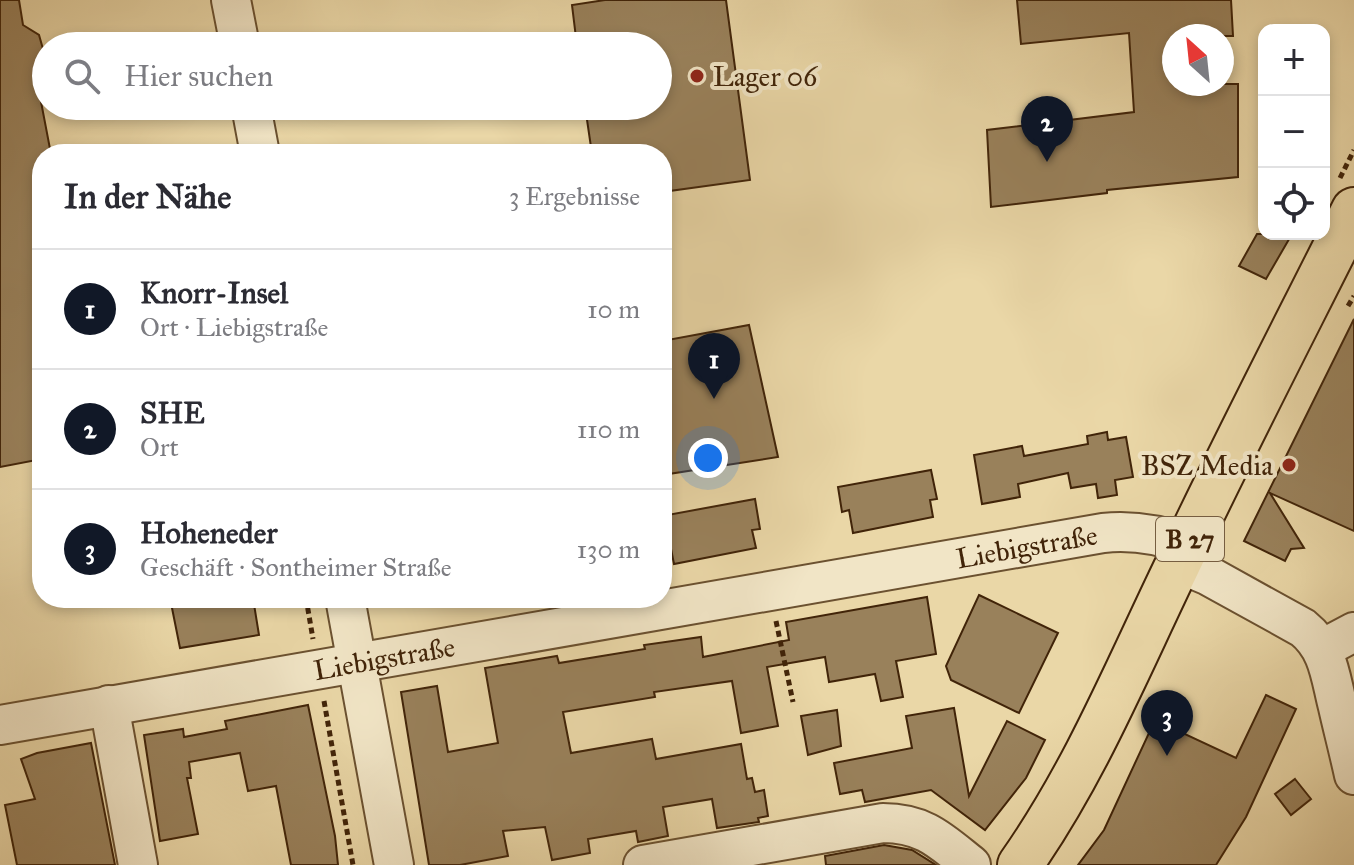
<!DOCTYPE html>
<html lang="de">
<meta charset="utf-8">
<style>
body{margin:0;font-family:"IM FELL Great Primer",serif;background:#f2f2f3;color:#2b2b33}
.controls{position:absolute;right:24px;top:24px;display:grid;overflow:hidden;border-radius:16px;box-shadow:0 4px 12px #0003}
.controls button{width:72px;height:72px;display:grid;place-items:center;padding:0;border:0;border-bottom:2px solid #e1e1e2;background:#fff;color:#2b2b33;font:40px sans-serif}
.compass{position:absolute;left:1162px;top:24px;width:72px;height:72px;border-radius:50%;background:#fff;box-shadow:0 4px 12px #0003;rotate:333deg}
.you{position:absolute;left:708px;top:458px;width:28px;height:28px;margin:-20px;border:6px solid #fff;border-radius:50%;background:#1a73e8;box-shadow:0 0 0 12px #1a73e833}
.badge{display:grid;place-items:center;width:52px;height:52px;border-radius:50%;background:#111827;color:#fff;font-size:26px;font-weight:700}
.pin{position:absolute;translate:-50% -66px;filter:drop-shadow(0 2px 4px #0008)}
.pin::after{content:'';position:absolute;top:42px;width:28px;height:24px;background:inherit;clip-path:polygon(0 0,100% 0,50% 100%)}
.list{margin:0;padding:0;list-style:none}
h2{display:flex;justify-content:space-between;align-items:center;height:104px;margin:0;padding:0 32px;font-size:34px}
h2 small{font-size:26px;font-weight:400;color:#7c7c81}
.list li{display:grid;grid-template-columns:52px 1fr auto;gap:24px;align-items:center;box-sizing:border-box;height:120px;padding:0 32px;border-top:2px solid #e1e1e2}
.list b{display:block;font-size:30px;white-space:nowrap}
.list p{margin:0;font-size:26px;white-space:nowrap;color:#7c7c81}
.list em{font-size:26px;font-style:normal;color:#7c7c81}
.icon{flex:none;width:44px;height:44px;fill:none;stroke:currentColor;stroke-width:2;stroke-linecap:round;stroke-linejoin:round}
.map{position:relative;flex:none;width:1354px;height:865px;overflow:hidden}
.search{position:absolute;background:#fff;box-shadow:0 4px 12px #0003;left:32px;top:32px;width:640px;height:88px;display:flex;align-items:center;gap:20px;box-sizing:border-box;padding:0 28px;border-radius:44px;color:#7c7c81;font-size:30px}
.panel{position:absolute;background:#fff;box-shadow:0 4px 12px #0003;left:32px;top:144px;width:640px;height:464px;border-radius:32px}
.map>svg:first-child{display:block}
.building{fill:#99815b;stroke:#412409;stroke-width:2}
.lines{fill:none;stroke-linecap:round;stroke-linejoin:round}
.minor-casing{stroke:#6b5130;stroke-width:42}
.major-casing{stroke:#412409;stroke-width:48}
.path{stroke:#412409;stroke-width:5;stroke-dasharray:6 4;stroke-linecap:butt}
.minor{stroke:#f1e5c6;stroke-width:38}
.major{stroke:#ead7a7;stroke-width:44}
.poi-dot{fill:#8f2418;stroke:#f1e5c6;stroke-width:3}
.labels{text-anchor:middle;stroke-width:8;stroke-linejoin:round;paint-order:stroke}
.shield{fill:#f1e5c6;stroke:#765e42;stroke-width:2}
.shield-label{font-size:26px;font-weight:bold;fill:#412409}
.poi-label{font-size:28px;fill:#412409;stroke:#f1e5c6;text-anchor:start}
.street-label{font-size:28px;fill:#412409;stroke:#f1e5c6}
</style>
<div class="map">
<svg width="1354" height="865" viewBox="0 0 1354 865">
<rect width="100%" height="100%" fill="#ead7a7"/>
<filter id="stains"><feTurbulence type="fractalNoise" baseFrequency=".0025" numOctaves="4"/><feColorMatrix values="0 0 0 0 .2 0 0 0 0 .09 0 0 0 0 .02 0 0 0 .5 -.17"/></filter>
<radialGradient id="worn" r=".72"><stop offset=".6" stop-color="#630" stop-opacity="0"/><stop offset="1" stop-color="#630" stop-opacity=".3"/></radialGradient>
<g class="building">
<polygon points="0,0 19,0 23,25 39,35 43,49 46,48 46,84 38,86 51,154 42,154 42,459 0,467"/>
<polygon points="605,0 726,0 750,180 662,192 662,154 592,154 585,106 658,106 658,46 577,46 572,5"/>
<polygon points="1017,0 1231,0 1233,36 1174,36 1174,84 1238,84 1238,177 1107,190 1107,193 991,207 987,130 1134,112 1129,33 1021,44"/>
<polygon points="1257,234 1292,234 1266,279 1239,266"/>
<polygon points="1354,319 1354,531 1270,493 1304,548 1291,549 1285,561 1244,541"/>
<polygon points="749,325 778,457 662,475 662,341"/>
<polygon points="1107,432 1108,440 1126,437 1133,477 1115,480 1117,495 1098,498 1096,484 1071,488 1068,473 1018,484 1020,497 982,504 974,455 1022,446 1024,456 1088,444 1087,436"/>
<polygon points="931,470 937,499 930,500 933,517 853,533 849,510 842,512 838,487"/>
<polygon points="755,499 760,529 752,530 756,548 674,564 670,544 662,546 662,516"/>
<polygon points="979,595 1058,633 1019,713 951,680 946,666"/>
<polygon points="927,597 936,654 896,661 903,697 881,701 875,674 829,682 825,657 767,667 778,726 741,733 732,681 654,692 655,697 563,712 571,753 652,739 656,759 741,744 747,779 752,778 755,792 764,790 768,816 758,818 759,822 717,828 712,799 663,807 668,836 638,842 636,831 588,839 590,853 552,860 545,827 503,831 508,856 460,865 429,865 401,692 437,686 448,752 498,743 485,668 557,656 559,663 645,649 644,645 701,637 703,657 789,640 786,622"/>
<polygon points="170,598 253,598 259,635 180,648"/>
<polygon points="1266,695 1296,709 1246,817 1216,865 1078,865 1104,830 1155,720 1236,758"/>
<polygon points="308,705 335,836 338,865 291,865 276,786 248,791 240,753 189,762 191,778 187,778 198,834 160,841 144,735 183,729 184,737 227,729 225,721"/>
<polygon points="954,708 969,796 1007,721 1045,740 1026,778 985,830 931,790 865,802 862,790 840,794 834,763 912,748 906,716"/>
<polygon points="837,710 841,746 808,755 801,716"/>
<polygon points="91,743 115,865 17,865 5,805 35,799 21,759 37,753"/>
<polygon points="1295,779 1311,799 1291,815 1275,794"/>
<polygon points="884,845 912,850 936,865 826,865 825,856"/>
</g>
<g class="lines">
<defs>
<g id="minor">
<polyline points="231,0 240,46"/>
<polyline points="251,106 260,154"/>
<path d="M 1178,563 L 1209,576 L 1303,628 C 1329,649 1330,676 1338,707 C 1343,729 1349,752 1354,775"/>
<polyline points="345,598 394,865"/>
<polyline points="1322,649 1354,632"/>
<polyline points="109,705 138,865"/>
<path id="s1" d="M 0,725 L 1103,533 C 1133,530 1159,534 1187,545"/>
<path d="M 643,865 L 883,823 C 924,823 941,841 971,865"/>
</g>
<path id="major" d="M 1020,865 C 1086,771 1128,667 1178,564 C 1234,445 1295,328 1354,210"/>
</defs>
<use href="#minor" class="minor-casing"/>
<use href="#major" class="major-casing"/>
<g class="path">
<polyline points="1340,178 1354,150"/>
<polyline points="1348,306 1354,296"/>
<polyline points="306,598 313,639"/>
<polyline points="776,621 793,702"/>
<polyline points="324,701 353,865"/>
</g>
<use href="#minor" class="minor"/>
<use href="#major" class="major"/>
</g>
<g class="poi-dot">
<circle cx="697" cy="76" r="8"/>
<circle cx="1289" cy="465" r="8"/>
</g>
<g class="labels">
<rect class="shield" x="1156" y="517" width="68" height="44" rx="6"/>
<g class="shield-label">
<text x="1190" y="548">B 27</text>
</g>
<g class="poi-label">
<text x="713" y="86">Lager 06</text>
<text x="1273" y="475" text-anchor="end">BSZ Media</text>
</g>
<g class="street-label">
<text dy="10" stroke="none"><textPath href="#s1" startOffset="1042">Liebigstraße</textPath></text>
<text dy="10" stroke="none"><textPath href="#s1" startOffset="390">Liebigstraße</textPath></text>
</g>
</g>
<rect width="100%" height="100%" filter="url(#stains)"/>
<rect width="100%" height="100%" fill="url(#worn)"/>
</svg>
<div class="controls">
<button>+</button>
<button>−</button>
<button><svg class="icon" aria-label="locate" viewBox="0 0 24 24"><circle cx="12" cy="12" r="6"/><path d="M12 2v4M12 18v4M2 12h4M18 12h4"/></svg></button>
</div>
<svg class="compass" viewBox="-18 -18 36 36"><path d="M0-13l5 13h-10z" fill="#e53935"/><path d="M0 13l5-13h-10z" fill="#7c7c81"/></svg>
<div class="you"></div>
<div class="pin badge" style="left:714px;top:399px">1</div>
<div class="pin badge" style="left:1047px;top:162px">2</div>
<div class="pin badge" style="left:1167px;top:756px">3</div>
<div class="search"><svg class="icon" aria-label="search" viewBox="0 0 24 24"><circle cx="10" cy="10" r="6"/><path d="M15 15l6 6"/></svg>Hier suchen</div>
<section class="panel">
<h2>In der Nähe<small>3 Ergebnisse</small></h2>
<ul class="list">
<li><span class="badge">1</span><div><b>Knorr-Insel</b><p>Ort · Liebigstraße</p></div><em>10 m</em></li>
<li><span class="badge">2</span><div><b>SHE</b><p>Ort</p></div><em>110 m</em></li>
<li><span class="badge">3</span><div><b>Hoheneder</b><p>Geschäft · Sontheimer Straße</p></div><em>130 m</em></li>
</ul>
</section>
</div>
